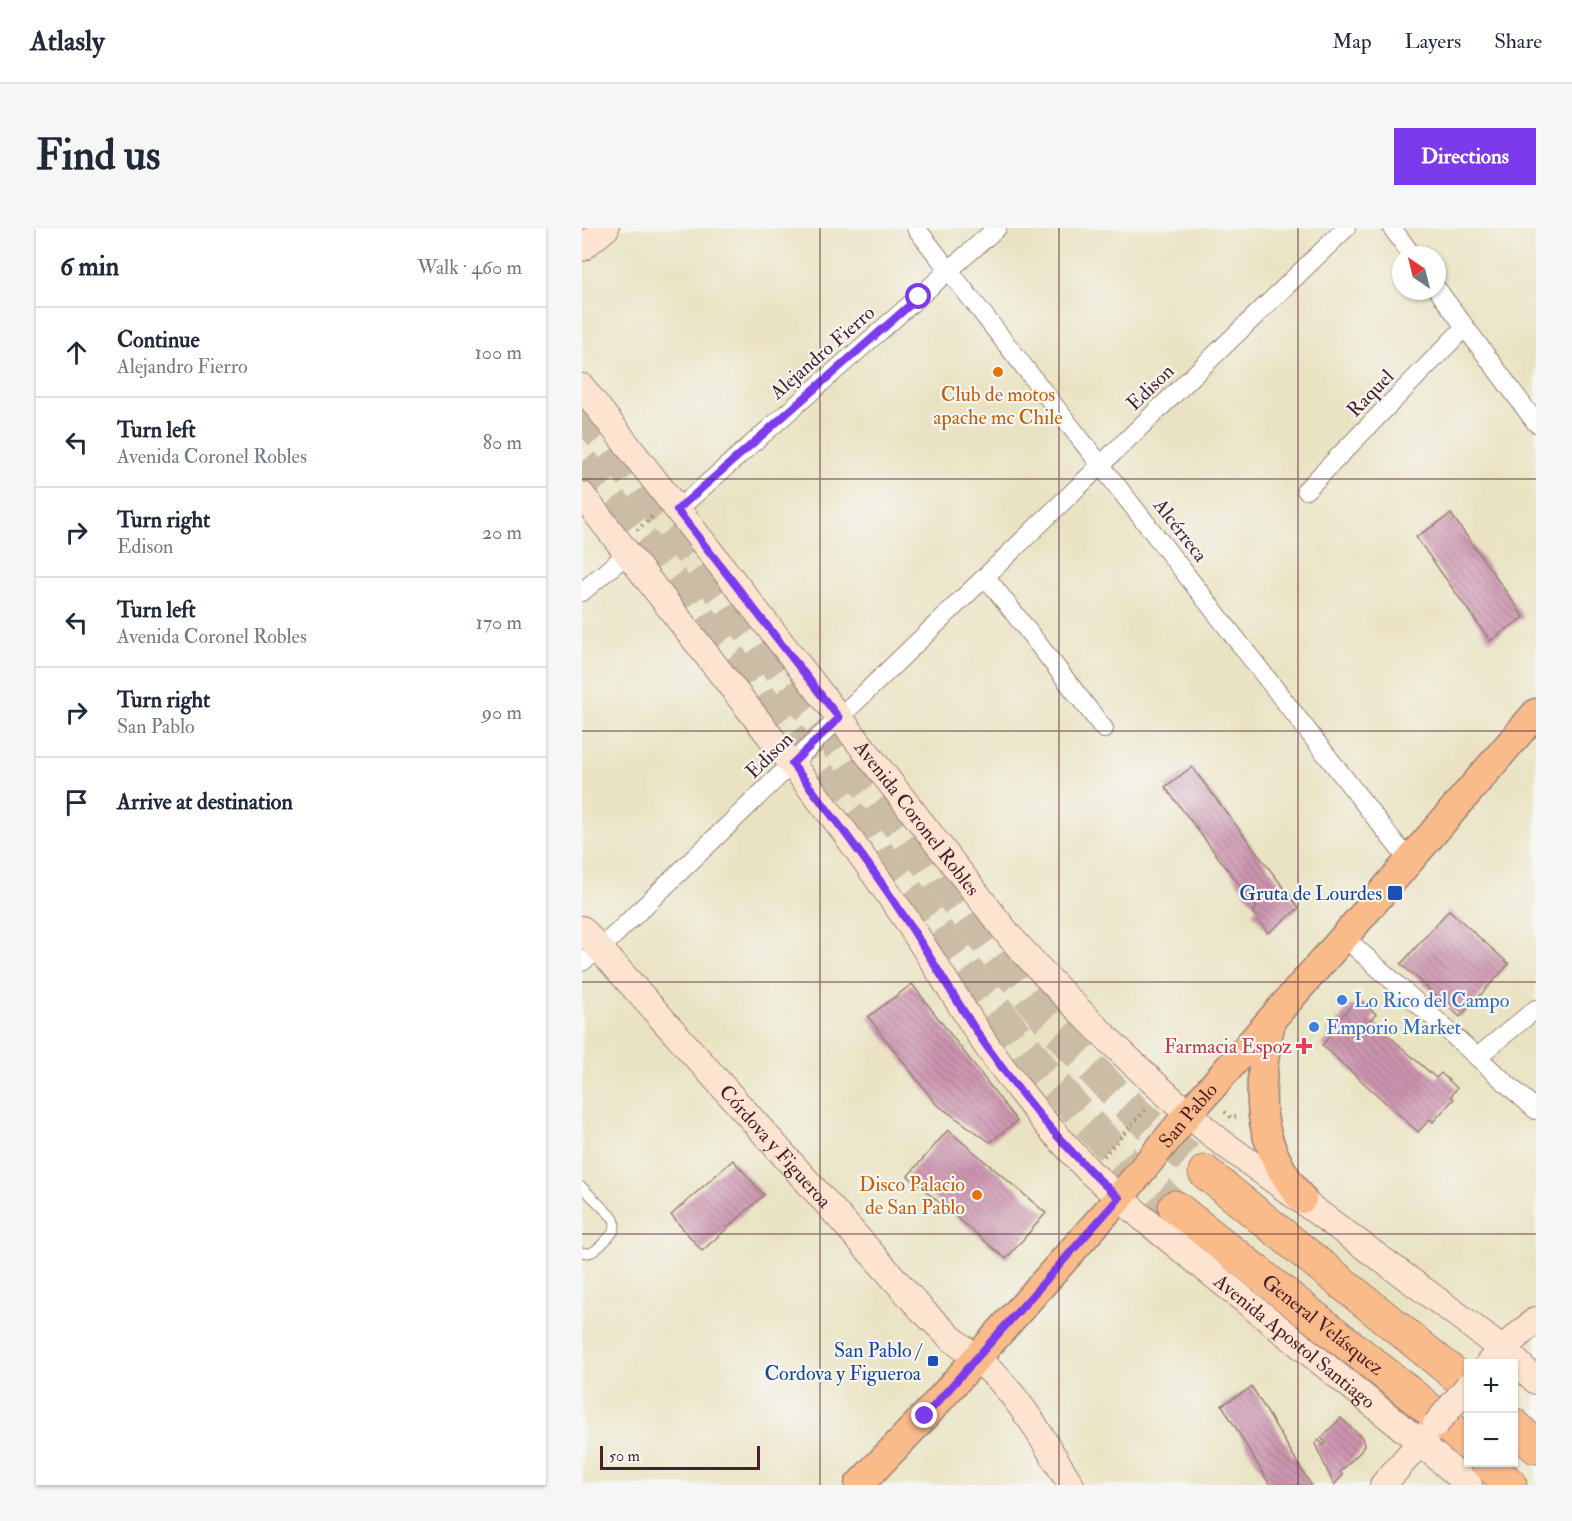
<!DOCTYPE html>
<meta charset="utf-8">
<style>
body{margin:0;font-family:"IM FELL Double Pica",serif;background:#f6f6f7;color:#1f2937}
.controls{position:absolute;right:18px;bottom:18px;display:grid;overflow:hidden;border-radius:0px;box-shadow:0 2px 4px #0004}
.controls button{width:54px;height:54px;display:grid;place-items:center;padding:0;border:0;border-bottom:2px solid #e0e1e3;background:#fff;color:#1f2937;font:30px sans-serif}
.compass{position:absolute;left:810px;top:18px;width:54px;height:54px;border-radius:50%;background:#fff;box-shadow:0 2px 4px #0004;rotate:325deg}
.scale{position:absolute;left:18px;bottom:15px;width:160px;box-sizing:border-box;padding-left:6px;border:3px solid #4a1f2b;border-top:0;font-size:16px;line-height:21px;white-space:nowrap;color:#4a1f2b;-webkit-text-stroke:4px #f6f6f2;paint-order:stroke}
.stop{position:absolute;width:18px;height:18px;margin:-14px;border:4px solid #7c3aed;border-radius:50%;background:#fff}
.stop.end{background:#7c3aed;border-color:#fff;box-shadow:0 2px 6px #0008}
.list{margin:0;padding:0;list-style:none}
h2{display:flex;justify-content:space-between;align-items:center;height:78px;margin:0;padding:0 24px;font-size:26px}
h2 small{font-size:20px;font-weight:400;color:#747a83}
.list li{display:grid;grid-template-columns:39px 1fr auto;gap:18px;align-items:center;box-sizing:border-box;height:90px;padding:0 24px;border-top:2px solid #e0e1e3}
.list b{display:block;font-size:22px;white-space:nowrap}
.list p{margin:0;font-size:20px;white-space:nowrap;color:#747a83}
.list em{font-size:20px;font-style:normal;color:#747a83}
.icon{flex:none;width:33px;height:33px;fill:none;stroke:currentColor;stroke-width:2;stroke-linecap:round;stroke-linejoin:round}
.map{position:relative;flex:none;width:954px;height:1257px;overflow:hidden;border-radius:0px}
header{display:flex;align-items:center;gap:36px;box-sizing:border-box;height:84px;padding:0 30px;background:#fff;border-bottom:2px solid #e0e1e3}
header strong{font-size:28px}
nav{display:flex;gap:33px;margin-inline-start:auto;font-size:21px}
.intro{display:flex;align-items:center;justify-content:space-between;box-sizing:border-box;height:144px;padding:0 36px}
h1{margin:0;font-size:42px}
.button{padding:15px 27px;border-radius:0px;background:#7c3aed;color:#fff;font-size:21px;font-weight:700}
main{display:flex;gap:36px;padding:0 36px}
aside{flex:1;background:#fff;border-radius:0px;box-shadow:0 2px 4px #0004}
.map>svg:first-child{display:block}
.building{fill:url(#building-back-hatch)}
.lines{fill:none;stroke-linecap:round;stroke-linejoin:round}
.highway-tunnel{stroke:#cabca5;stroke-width:33;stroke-dasharray:33 16;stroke-linecap:butt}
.lane-casing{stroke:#9a8177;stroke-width:11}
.street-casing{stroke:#9a8177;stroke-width:20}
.secondary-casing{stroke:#9a8177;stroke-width:28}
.primary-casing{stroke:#9a8177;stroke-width:31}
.highway-casing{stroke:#9a8177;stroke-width:35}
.path{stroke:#9a8177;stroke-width:4;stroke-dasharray:1.5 4.5;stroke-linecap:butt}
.lane{stroke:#fff;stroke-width:9}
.street{stroke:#fff;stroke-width:18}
.secondary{stroke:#fde4d1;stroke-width:26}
.primary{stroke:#fabb8b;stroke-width:28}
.highway{stroke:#fabb8b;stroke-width:33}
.secondary-bridge-casing{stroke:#9a8177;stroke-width:28;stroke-linecap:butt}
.secondary-bridge{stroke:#fde4d1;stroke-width:26}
.route{stroke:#7c3aed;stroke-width:8}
.grid{fill:none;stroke:#4a1f2b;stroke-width:1.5;stroke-opacity:0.55}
.food-dot{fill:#e8710a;stroke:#f6f6f2;stroke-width:2}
.transit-dot{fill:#1a4fb4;stroke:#f6f6f2;stroke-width:2}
.shop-dot{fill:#3f7fe0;stroke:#f6f6f2;stroke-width:2}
.health-dot{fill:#e0444e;stroke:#f6f6f2;stroke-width:2}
.labels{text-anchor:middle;stroke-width:4.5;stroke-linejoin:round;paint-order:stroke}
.street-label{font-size:20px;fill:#4a1f2b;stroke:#f6f6f2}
.food-label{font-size:20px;fill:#c56008;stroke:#f6f6f2}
.transit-label{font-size:20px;fill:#164399;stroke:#f6f6f2;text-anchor:end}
.shop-label{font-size:20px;fill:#366cbe;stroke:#f6f6f2;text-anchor:start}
.health-label{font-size:20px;fill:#be3a42;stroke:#f6f6f2;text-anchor:end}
</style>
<header>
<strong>Atlasly</strong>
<nav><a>Map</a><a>Layers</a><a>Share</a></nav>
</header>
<div class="intro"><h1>Find us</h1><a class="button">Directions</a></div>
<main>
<aside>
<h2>6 min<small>Walk · 460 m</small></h2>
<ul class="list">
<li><svg class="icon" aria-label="ahead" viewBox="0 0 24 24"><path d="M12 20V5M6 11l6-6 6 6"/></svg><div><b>Continue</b><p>Alejandro Fierro</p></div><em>100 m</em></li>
<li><svg class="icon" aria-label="left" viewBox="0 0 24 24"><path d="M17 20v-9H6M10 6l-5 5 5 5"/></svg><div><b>Turn left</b><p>Avenida Coronel Robles</p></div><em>80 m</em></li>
<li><svg class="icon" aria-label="right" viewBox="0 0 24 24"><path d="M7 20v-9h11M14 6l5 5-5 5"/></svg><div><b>Turn right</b><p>Edison</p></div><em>20 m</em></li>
<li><svg class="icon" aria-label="left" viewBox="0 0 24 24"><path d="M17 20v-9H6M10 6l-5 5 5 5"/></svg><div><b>Turn left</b><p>Avenida Coronel Robles</p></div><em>170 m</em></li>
<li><svg class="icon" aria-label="right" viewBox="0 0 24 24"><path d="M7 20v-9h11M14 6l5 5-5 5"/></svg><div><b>Turn right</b><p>San Pablo</p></div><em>90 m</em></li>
<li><svg class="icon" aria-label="arrive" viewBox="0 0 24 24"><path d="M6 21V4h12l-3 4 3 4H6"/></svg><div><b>Arrive at destination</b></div></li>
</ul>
</aside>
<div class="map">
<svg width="954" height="1257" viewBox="0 0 954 1257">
<defs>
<pattern id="building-back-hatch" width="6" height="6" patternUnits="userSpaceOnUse" patternTransform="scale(1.5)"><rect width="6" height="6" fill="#cc94af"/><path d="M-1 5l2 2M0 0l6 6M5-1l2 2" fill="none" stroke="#a8788f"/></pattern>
</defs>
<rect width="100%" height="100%" fill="#f6f6f2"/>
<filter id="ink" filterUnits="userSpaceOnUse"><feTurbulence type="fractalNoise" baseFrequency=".0167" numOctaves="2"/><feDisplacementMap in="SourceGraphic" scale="12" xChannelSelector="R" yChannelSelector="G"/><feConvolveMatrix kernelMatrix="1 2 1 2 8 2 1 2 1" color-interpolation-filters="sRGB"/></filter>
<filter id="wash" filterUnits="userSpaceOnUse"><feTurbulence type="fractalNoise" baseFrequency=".008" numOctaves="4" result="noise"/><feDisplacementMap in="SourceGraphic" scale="24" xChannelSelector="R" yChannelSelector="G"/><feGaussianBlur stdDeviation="1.35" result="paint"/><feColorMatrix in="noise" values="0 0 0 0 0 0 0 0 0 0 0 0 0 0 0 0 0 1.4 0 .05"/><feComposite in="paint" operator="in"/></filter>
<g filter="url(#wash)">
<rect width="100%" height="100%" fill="#eae3c3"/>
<g id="blocks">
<g class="building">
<polygon points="869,286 942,389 908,413 834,309"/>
<polygon points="610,539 717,680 686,705 670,684 675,680 583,559"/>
<polygon points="867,682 927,736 878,789 819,736"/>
<polygon points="330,756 435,893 408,914 354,876 286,789"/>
<polygon points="780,774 794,786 789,792 854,850 859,845 875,860 869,868 872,871 851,894 848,891 836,904 740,817 749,807 745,804 770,777 774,780"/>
<polygon points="366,902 464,985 424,1031 326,948"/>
<polygon points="151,932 182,967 120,1023 89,987"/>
<polygon points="670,1159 729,1257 688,1257 640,1177"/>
<polygon points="759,1190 780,1210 782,1217 779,1223 758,1244 761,1247 752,1257 733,1216 737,1212 742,1217 745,1215 739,1210"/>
</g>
</g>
</g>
<g filter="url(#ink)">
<use href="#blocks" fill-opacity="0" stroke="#9a8177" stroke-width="1.5"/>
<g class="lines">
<g class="highway-tunnel">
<path d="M 0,182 L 440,760 C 479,808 520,854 566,896 C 584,913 604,928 623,944"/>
<polyline points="0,234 465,848 505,894 542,933 593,979"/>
</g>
<defs>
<path id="lane" d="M 0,959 L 32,991 C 33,996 34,997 32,1002 C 30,1007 15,1022 10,1024 C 6,1026 4,1025 0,1024"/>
<g id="street">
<polyline points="334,0 827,633"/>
<polyline points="810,0 830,27"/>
<polyline points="855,61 954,195"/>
<polyline points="724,262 883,99"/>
<polyline points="95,282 415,0"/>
<polyline points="404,349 522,501"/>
<polyline points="0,364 45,326"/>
<polyline points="762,709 954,882"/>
<polyline points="0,734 18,721 764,0"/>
<polyline points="895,829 954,781"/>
</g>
<g id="secondary">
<polyline points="0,20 24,0"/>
<path id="s1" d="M 0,159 L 429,710 C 493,781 561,848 634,910 L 881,1091 L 935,1134 L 954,1153"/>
<path id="s2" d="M 0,267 L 262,603 L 324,691 L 404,817 L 435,859 L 466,898 L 508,944 L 562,991 L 839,1215 L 887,1257"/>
<path id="s3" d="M 0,701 L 340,1082 L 369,1110 L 394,1130 L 416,1150 L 432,1169 L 451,1195 L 489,1257"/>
<polyline points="906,1136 919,1122 954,1092"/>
<polyline points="801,1257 848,1203"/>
</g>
<g id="primary">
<path d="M 689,793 C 674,863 672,913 720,971"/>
<path id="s4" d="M 277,1257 L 343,1188 L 537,970 L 606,886 L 762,709 L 954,485"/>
</g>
<g id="highway">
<polyline points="623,944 886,1157"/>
<path id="s5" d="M 593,979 L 815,1155 L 853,1186 L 886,1216"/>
<polyline points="932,1197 954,1219"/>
<polyline points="905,1234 928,1257"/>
</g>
</defs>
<use href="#lane" class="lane-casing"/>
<use href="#street" class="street-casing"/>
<use href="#secondary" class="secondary-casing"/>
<use href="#primary" class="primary-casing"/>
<use href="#highway" class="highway-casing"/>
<g class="path">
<polyline points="55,302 72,287"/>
<polyline points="643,884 650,890 657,887"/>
<polyline points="522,928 565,880"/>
</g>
<use href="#lane" class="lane"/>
<use href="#street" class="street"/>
<use href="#secondary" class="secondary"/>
<use href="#primary" class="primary"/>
<use href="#highway" class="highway"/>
<defs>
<polyline id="secondary-bridge" points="854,1196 886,1158"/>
</defs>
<use href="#secondary-bridge" class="secondary-bridge-casing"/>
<use href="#secondary-bridge" class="secondary-bridge"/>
</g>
</g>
<g class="lines" filter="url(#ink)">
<path class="route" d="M 337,69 L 95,282 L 257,490 L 210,536 C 249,586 288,636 323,690 C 350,731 375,775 403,816 C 442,872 486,924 537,970 L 343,1188"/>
</g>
<path class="grid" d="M 238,0 L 238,1257M 477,0 L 477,1257M 716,0 L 716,1257M 0,251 L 954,251M 0,503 L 954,503M 0,754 L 954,754M 0,1006 L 954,1006"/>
<g class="food-dot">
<circle cx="416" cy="144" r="6"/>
<circle cx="395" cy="967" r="6"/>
</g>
<g class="transit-dot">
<rect x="805" y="657" width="16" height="16" rx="3"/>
<rect x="345" y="1127" width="12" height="12" rx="3"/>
</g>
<g class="shop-dot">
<circle cx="760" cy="772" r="6"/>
<circle cx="732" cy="799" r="6"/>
</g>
<path class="health-dot" d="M719 809h6v6h6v6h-6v6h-6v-6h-6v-6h6z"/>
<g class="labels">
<g class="street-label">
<text transform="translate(240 124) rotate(-41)" y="7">Alejandro Fierro</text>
<text transform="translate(568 159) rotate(-44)" y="7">Edison</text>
<text transform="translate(788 165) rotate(-46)" y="7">Raquel</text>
<text transform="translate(599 302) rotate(52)" y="7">Alcérreca</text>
<text transform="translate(187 527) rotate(-44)" y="7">Edison</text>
<text dy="7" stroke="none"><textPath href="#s1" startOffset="546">Avenida Coronel Robles</textPath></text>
<text dy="7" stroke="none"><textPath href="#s4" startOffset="495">San Pablo</textPath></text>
<text dy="7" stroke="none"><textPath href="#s3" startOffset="291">Córdova y Figueroa</textPath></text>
<text dy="7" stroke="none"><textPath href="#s5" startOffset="189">General Velásquez</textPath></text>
<text dy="7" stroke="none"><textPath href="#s2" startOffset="1113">Avenida Apostol Santiago</textPath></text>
</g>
<g class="food-label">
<text x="416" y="173">Club de motos<tspan x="416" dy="23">apache mc Chile</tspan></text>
<text x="383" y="963" text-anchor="end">Disco Palacio<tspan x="383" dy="23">de San Pablo</tspan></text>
</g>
<g class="transit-label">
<text x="800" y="672">Gruta de Lourdes</text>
<text x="339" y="1129">San Pablo /<tspan x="339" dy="23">Cordova y Figueroa</tspan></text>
</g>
<g class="shop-label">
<text x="772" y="779">Lo Rico del Campo</text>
<text x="744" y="806">Emporio Market</text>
</g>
<g class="health-label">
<text x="710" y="825">Farmacia Espoz</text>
</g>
</g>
</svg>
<div class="controls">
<button>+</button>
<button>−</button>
</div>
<svg class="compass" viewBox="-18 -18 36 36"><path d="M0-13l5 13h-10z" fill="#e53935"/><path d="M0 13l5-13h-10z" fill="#747a83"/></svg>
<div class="scale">50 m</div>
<div class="stop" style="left:337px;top:69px"></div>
<div class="stop end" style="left:343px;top:1188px"></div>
</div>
</main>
